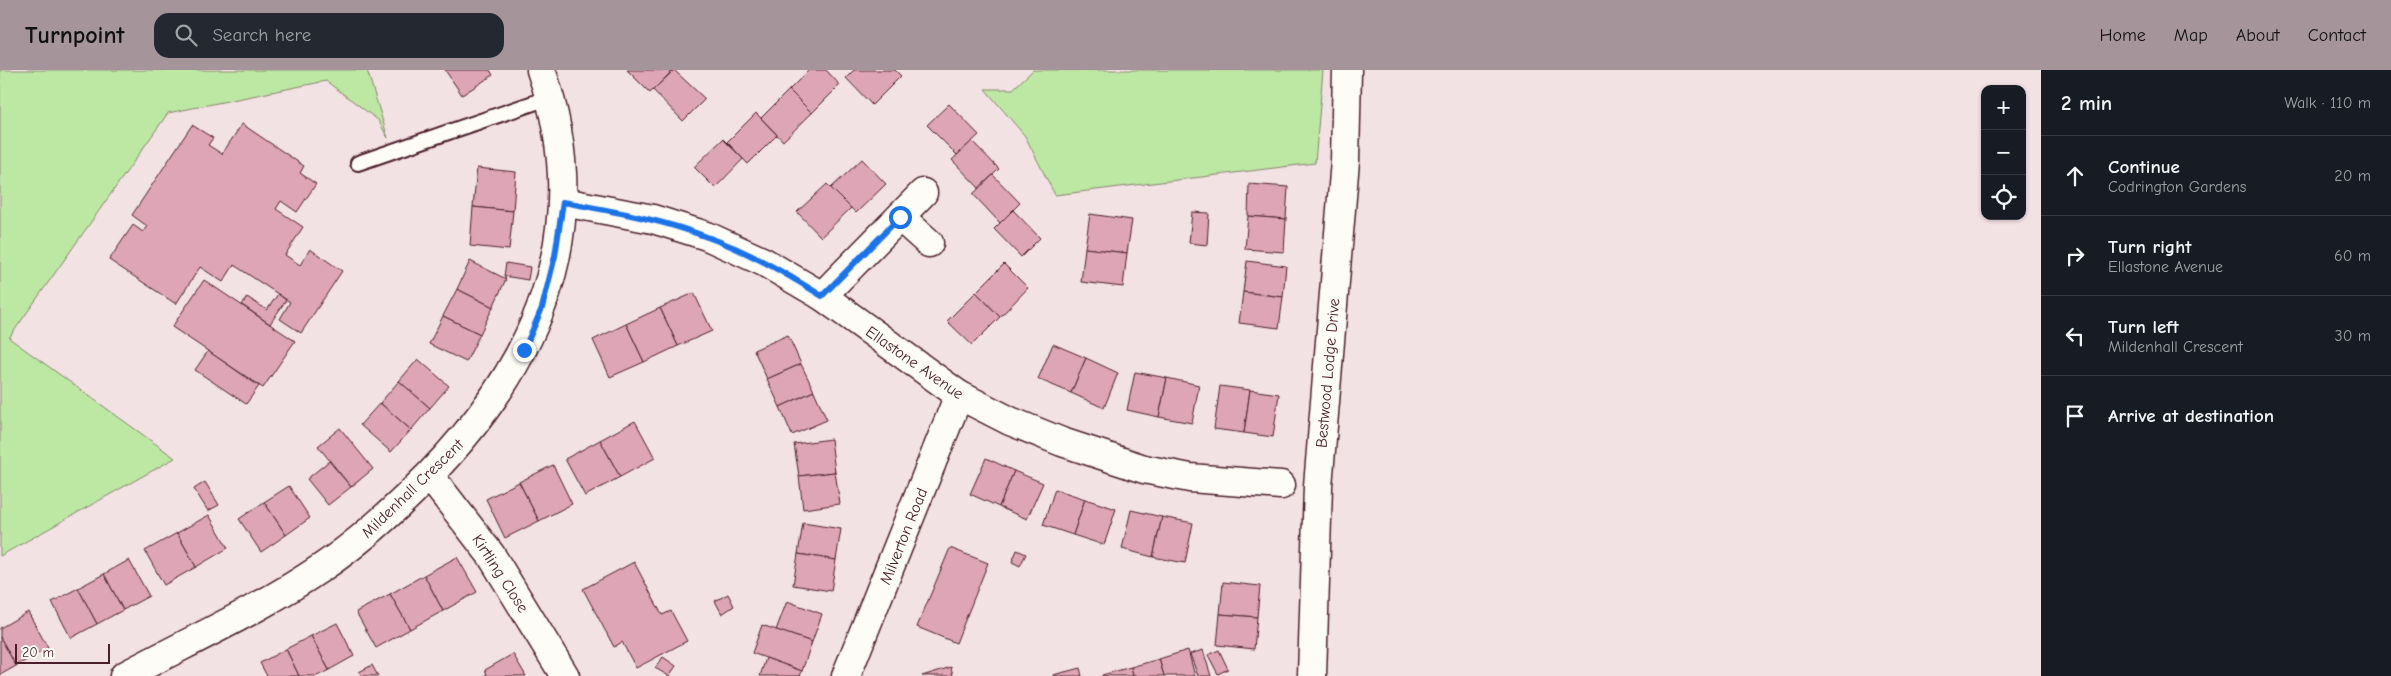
<!DOCTYPE html>
<meta charset="utf-8">
<style>
body{margin:0;font-family:"Comic Neue",sans-serif;background:#242831;color:#f1f3f6}
.controls{position:absolute;right:15px;top:15px;display:grid;overflow:hidden;border-radius:10px;box-shadow:0 1px 4px #0004}
.controls button{width:45px;height:45px;display:grid;place-items:center;padding:0;border:0;border-bottom:1px solid #363941;background:#171b24;color:#f1f3f6;font:25px sans-serif}
.scale{position:absolute;left:15px;bottom:12px;width:95px;box-sizing:border-box;padding-left:5px;border:2px solid #4a1f2b;border-top:0;font-size:14px;line-height:18px;white-space:nowrap;color:#4a1f2b;-webkit-text-stroke:4px #fdfcf7;paint-order:stroke}
.stop{position:absolute;width:15px;height:15px;margin:-11px;border:4px solid #1a73e8;border-radius:50%;background:#fff}
.stop.end{background:#1a73e8;border-color:#fff;box-shadow:0 1px 5px #0008}
.list{margin:0;padding:0;list-style:none}
h2{display:flex;justify-content:space-between;align-items:center;height:65px;margin:0;padding:0 20px;font-size:21px}
h2 small{font-size:16px;font-weight:400;color:#9ea1a6}
.list li{display:grid;grid-template-columns:32px 1fr auto;gap:15px;align-items:center;box-sizing:border-box;height:80px;padding:0 20px;border-top:1px solid #363941}
.list b{display:block;font-size:19px;white-space:nowrap}
.list p{margin:0;font-size:16px;white-space:nowrap;color:#9ea1a6}
.list em{font-size:16px;font-style:normal;color:#9ea1a6}
.icon{flex:none;width:28px;height:28px;fill:none;stroke:currentColor;stroke-width:2;stroke-linecap:round;stroke-linejoin:round}
.map{position:relative;flex:none;width:2041px;height:606px;overflow:hidden}
header{display:flex;align-items:center;gap:30px;box-sizing:border-box;height:70px;padding:0 25px;background:#a6949b;color:#111}
header strong{font-size:24px}
nav{display:flex;gap:28px;margin-inline-start:auto;font-size:18px}
.search{width:350px;height:45px;background:#242831;display:flex;align-items:center;gap:12px;box-sizing:border-box;padding:0 18px;border-radius:15px;color:#9ea1a6;font-size:19px}
main{display:flex}
aside{flex:1;background:#171b24}
.map>svg:first-child{display:block}
.green{fill:#bde8a4;stroke:#848468}
.building{fill:#dda5b6;stroke:#4a1f2b}
.lines{fill:none;stroke-linecap:round;stroke-linejoin:round}
.service-casing{stroke:#4a1f2b;stroke-width:18}
.minor-casing{stroke:#4a1f2b;stroke-width:31}
.service{stroke:#fdfcf7;stroke-width:14}
.minor{stroke:#fdfcf7;stroke-width:28}
.route{stroke:#1a73e8;stroke-width:6}
.labels{text-anchor:middle;stroke-width:4;stroke-linejoin:round;paint-order:stroke}
.street-label{font-size:16px;fill:#4a1f2b;stroke:#fdfcf7}
</style>
<header>
<strong>Turnpoint</strong>
<div class="search"><svg class="icon" aria-label="search" viewBox="0 0 24 24"><circle cx="10" cy="10" r="6"/><path d="M15 15l6 6"/></svg>Search here</div>
<nav><a>Home</a><a>Map</a><a>About</a><a>Contact</a></nav>
</header>
<main>
<div class="map">
<svg width="2041" height="606" viewBox="0 0 2041 606">
<rect width="100%" height="100%" fill="#f3e2e4"/>
<filter id="ink" filterUnits="userSpaceOnUse"><feTurbulence type="fractalNoise" baseFrequency=".02" numOctaves="2"/><feDisplacementMap in="SourceGraphic" scale="10" xChannelSelector="R" yChannelSelector="G"/><feConvolveMatrix kernelMatrix="1 2 1 2 8 2 1 2 1" color-interpolation-filters="sRGB"/></filter>
<g filter="url(#ink)">
<g class="green">
<polygon points="0,0 367,0 388,68 378,50 326,11 168,43 9,268 175,388 0,486"/>
<polygon points="1033,0 1323,0 1315,93 1055,125 1025,66 985,19 1013,19"/>
</g>
<g class="building">
<polygon points="445,0 490,0 493,5 462,25"/>
<polygon points="627,0 667,0 670,3 650,23"/>
<polygon points="674,0 705,29 683,51 653,20"/>
<polygon points="809,0 826,0 840,15 812,43 789,20"/>
<polygon points="854,0 895,0 901,6 872,35 846,8"/>
<polygon points="789,20 812,43 783,71 761,48"/>
<polygon points="949,34 979,65 957,85 927,55"/>
<polygon points="756,43 777,65 748,94 727,72"/>
<polygon points="242,54 304,96 300,103 316,114 297,142 281,131 276,139 303,157 285,185 300,195 310,179 342,201 301,263 280,249 290,232 234,195 223,212 200,197 176,234 109,190 133,155 143,162 147,156 132,145 192,55 213,68 208,75 222,84"/>
<polygon points="723,69 743,89 715,118 694,97"/>
<polygon points="972,71 999,99 979,118 952,90"/>
<polygon points="862,89 886,114 856,143 831,118"/>
<polygon points="477,98 516,102 513,141 473,137"/>
<polygon points="993,105 1020,133 1000,153 973,124"/>
<polygon points="827,114 851,138 821,167 797,142"/>
<polygon points="1249,114 1288,117 1286,149 1248,146"/>
<polygon points="473,137 513,141 509,180 470,176"/>
<polygon points="1013,140 1040,168 1021,187 994,159"/>
<polygon points="1192,142 1209,143 1207,175 1189,173"/>
<polygon points="1090,144 1132,150 1127,183 1085,178"/>
<polygon points="1248,146 1286,149 1284,182 1245,179"/>
<polygon points="1085,178 1127,183 1123,217 1081,212"/>
<polygon points="470,191 506,209 493,237 457,219"/>
<polygon points="1247,191 1286,196 1283,227 1243,222"/>
<polygon points="506,193 530,197 528,210 504,206"/>
<polygon points="1004,194 1028,218 1000,247 976,222"/>
<polygon points="204,210 295,271 263,318 172,257"/>
<polygon points="457,219 493,237 480,264 443,246"/>
<polygon points="976,222 1000,247 972,275 947,251"/>
<polygon points="1243,222 1283,227 1279,258 1239,253"/>
<polygon points="694,223 712,261 678,276 660,238"/>
<polygon points="278,224 286,230 270,254 242,235 247,227 267,240"/>
<polygon points="660,238 678,276 644,292 626,254"/>
<polygon points="443,246 480,264 466,292 429,274"/>
<polygon points="626,254 644,292 610,307 593,270"/>
<polygon points="788,265 801,294 767,309 754,280"/>
<polygon points="1053,274 1086,288 1071,323 1038,309"/>
<polygon points="208,281 259,316 246,334 195,300"/>
<polygon points="1086,288 1118,303 1104,338 1071,323"/>
<polygon points="418,289 449,316 430,338 399,311"/>
<polygon points="801,294 814,321 780,337 767,309"/>
<polygon points="1135,302 1167,308 1159,347 1127,340"/>
<polygon points="1167,308 1199,315 1192,353 1159,347"/>
<polygon points="399,311 430,338 411,360 380,333"/>
<polygon points="1220,316 1250,320 1244,363 1214,359"/>
<polygon points="1250,320 1279,324 1273,367 1244,363"/>
<polygon points="814,321 827,350 792,365 780,337"/>
<polygon points="380,333 411,360 391,382 360,355"/>
<polygon points="635,351 655,388 620,407 600,370"/>
<polygon points="340,358 373,399 351,417 318,376"/>
<polygon points="831,369 835,402 799,406 794,374"/>
<polygon points="600,370 620,407 585,426 565,389"/>
<polygon points="986,388 1014,401 999,437 970,424"/>
<polygon points="329,391 351,417 328,435 307,409"/>
<polygon points="553,395 572,434 539,451 519,412"/>
<polygon points="1014,401 1043,413 1027,449 999,437"/>
<polygon points="835,402 840,434 803,439 799,406"/>
<polygon points="205,412 219,435 208,441 194,419"/>
<polygon points="519,412 539,451 505,468 486,429"/>
<polygon points="289,416 310,448 286,465 264,432"/>
<polygon points="1055,419 1085,429 1073,465 1043,455"/>
<polygon points="1085,429 1116,439 1104,475 1073,465"/>
<polygon points="264,432 286,465 261,482 239,449"/>
<polygon points="1131,440 1162,447 1153,487 1122,479"/>
<polygon points="209,445 228,478 196,497 177,463"/>
<polygon points="1162,447 1193,453 1185,493 1153,487"/>
<polygon points="803,453 841,459 836,490 798,484"/>
<polygon points="177,463 196,497 164,515 145,481"/>
<polygon points="950,478 988,493 956,573 917,557"/>
<polygon points="1017,480 1026,484 1020,496 1012,492"/>
<polygon points="798,484 836,490 831,521 793,515"/>
<polygon points="457,487 477,522 443,541 424,505"/>
<polygon points="129,490 149,526 123,540 104,504"/>
<polygon points="634,492 662,545 671,541 687,571 636,598 622,572 614,577 583,519"/>
<polygon points="104,504 123,540 97,554 78,518"/>
<polygon points="424,505 443,541 410,559 390,524"/>
<polygon points="1223,512 1260,516 1257,547 1220,544"/>
<polygon points="78,518 97,554 71,568 52,532"/>
<polygon points="390,524 410,559 376,578 356,542"/>
<polygon points="728,524 734,536 722,544 715,531"/>
<polygon points="787,531 822,544 812,572 776,560"/>
<polygon points="28,542 48,578 16,596 0,567 0,558"/>
<polygon points="1220,544 1257,547 1254,579 1217,575"/>
<polygon points="337,553 354,586 329,600 311,566"/>
<polygon points="762,555 812,572 802,601 752,583"/>
<polygon points="311,566 329,600 317,606 299,606 286,579"/>
<polygon points="0,567 16,596 0,605"/>
<polygon points="286,579 299,606 267,606 260,593"/>
<polygon points="1188,580 1195,606 1164,606 1159,589"/>
<polygon points="1203,580 1211,606 1198,606 1190,584"/>
<polygon points="1219,580 1228,599 1218,604 1208,585"/>
<polygon points="513,584 526,606 484,606 487,604 485,600"/>
<polygon points="663,587 676,596 669,606 655,598"/>
<polygon points="766,588 802,601 800,606 760,606"/>
<polygon points="1159,589 1164,606 1133,606 1131,597"/>
<polygon points="372,595 378,606 362,606 359,602"/>
<polygon points="951,597 953,606 922,606"/>
<polygon points="1131,597 1133,606 1102,606 1102,605"/>
<polygon points="1080,598 1082,606 1053,606 1053,605"/>
</g>
<g class="lines">
<defs>
<polyline id="service" points="358,93 551,27"/>
<g id="minor">
<polyline points="563,132 653,149 707,166 764,192 822,226 959,325 1010,351 1062,372 1144,399 1190,408 1281,415"/>
<polyline points="900,147 929,173"/>
<polyline points="822,226 923,123"/>
<polyline points="430,406 491,485 565,606"/>
<path d="M 124,606 C 190,571 259,540 321,498 C 353,477 382,451 409,425 C 531,309 600,168 541,0"/>
<polyline points="846,606 959,325"/>
<polyline points="1312,606 1318,416 1345,91 1347,0"/>
</g>
</defs>
<use href="#service" class="service-casing"/>
<use href="#minor" class="minor-casing"/>
<use href="#service" class="service"/>
<use href="#minor" class="minor"/>
</g>
</g>
<g class="lines" filter="url(#ink)">
<path class="route" d="M 524,280 L 542,238 L 555,186 L 563,132 C 612,141 660,149 707,167 C 748,181 785,203 822,226 L 900,147"/>
</g>
<g class="labels">
<g class="street-label">
<text transform="translate(915 292) rotate(35)" y="6">Ellastone Avenue</text>
<text transform="translate(1327 303) rotate(-85)" y="6">Bestwood Lodge Drive</text>
<text transform="translate(412 418) rotate(-44)" y="6">Mildenhall Crescent</text>
<text transform="translate(903 466) rotate(-68)" y="6">Milverton Road</text>
<text transform="translate(501 503) rotate(57)" y="6">Kirtling Close</text>
</g>
</g>
</svg>
<div class="controls">
<button>+</button>
<button>−</button>
<button><svg class="icon" aria-label="locate" viewBox="0 0 24 24"><circle cx="12" cy="12" r="6"/><path d="M12 2v4M12 18v4M2 12h4M18 12h4"/></svg></button>
</div>
<div class="scale">20 m</div>
<div class="stop" style="left:900px;top:147px"></div>
<div class="stop end" style="left:524px;top:280px"></div>
</div>
<aside>
<h2>2 min<small>Walk · 110 m</small></h2>
<ul class="list">
<li><svg class="icon" aria-label="ahead" viewBox="0 0 24 24"><path d="M12 20V5M6 11l6-6 6 6"/></svg><div><b>Continue</b><p>Codrington Gardens</p></div><em>20 m</em></li>
<li><svg class="icon" aria-label="right" viewBox="0 0 24 24"><path d="M7 20v-9h11M14 6l5 5-5 5"/></svg><div><b>Turn right</b><p>Ellastone Avenue</p></div><em>60 m</em></li>
<li><svg class="icon" aria-label="left" viewBox="0 0 24 24"><path d="M17 20v-9H6M10 6l-5 5 5 5"/></svg><div><b>Turn left</b><p>Mildenhall Crescent</p></div><em>30 m</em></li>
<li><svg class="icon" aria-label="arrive" viewBox="0 0 24 24"><path d="M6 21V4h12l-3 4 3 4H6"/></svg><div><b>Arrive at destination</b></div></li>
</ul>
</aside>
</main>
